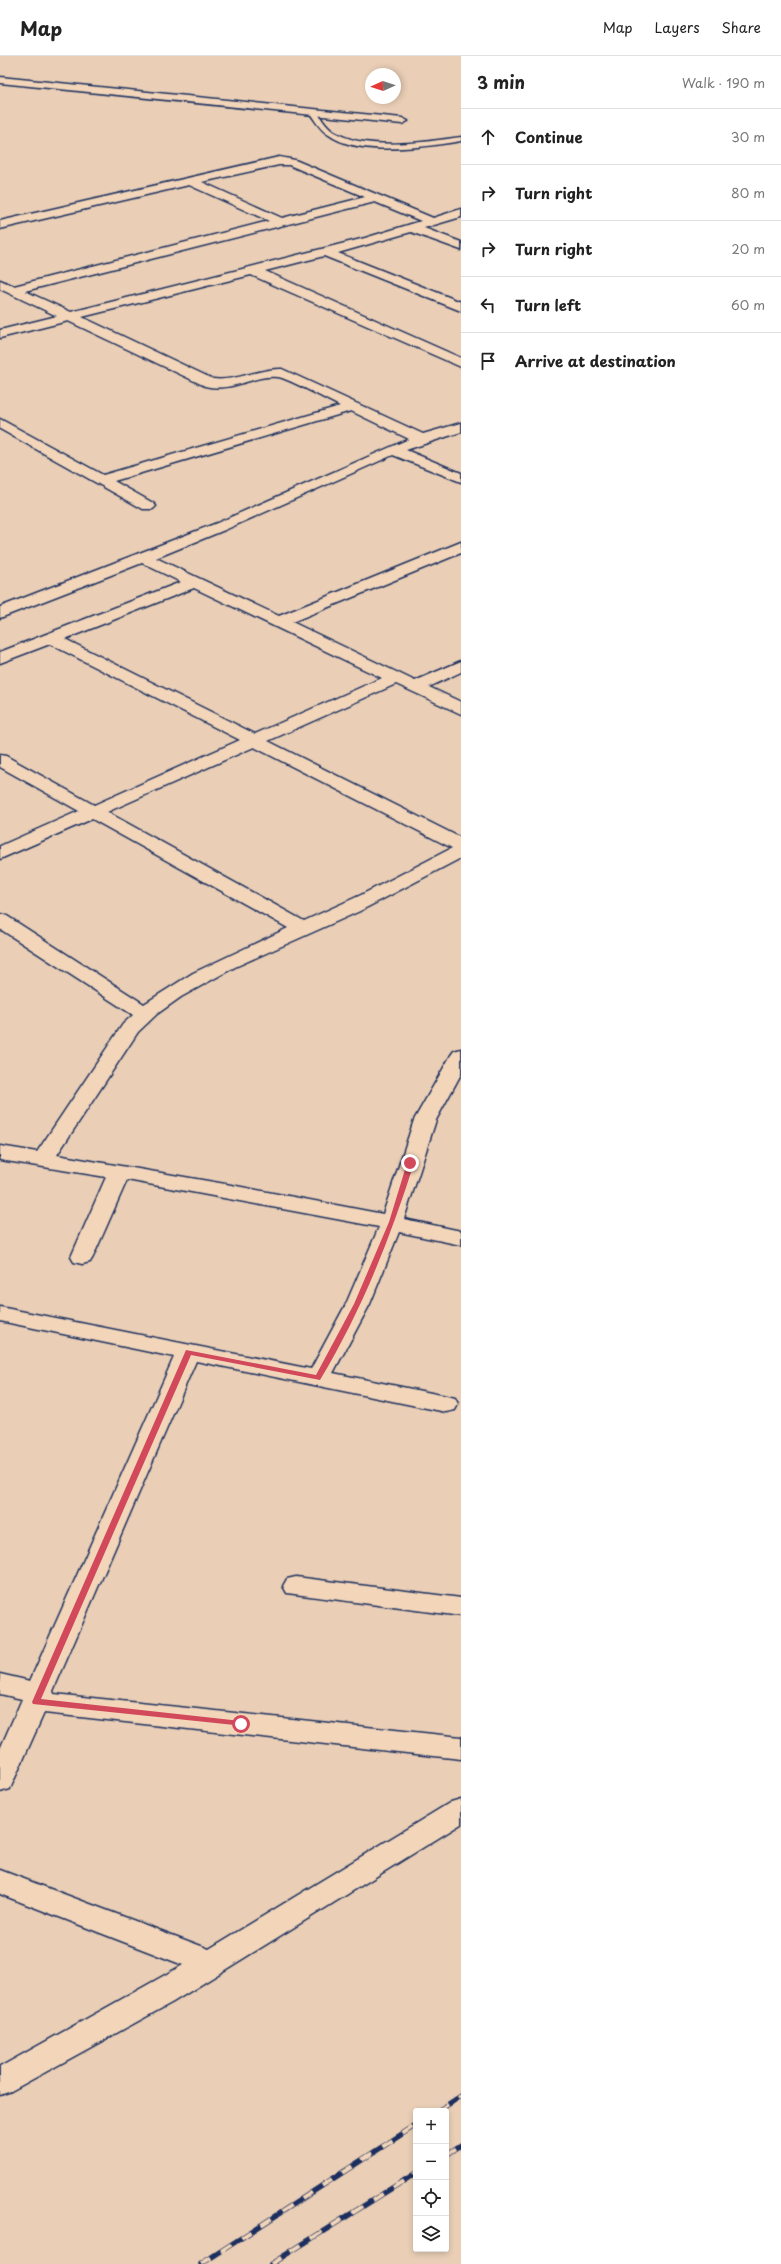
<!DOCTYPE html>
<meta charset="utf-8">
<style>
body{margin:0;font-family:"Playpen Sans",sans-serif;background:#f2f2f2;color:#222}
.controls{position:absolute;right:12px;bottom:12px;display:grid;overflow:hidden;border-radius:4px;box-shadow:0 2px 6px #0003}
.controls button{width:36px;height:36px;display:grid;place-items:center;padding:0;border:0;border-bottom:1px solid #e0e0e0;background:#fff;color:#222;font:20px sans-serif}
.compass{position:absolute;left:365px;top:12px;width:36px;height:36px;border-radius:50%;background:#fff;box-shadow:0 2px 6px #0003;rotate:267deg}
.stop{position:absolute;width:12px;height:12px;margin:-9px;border:3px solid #d1495b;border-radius:50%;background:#fff}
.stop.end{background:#d1495b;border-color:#fff;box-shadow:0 1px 4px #0008}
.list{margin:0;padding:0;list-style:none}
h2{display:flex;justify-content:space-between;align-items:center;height:52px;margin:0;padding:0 16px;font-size:17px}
h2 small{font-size:13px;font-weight:400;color:#767676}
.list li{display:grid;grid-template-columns:26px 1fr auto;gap:12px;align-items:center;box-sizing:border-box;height:56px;padding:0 16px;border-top:1px solid #e0e0e0}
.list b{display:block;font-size:15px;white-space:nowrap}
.list em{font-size:13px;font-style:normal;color:#767676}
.icon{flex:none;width:22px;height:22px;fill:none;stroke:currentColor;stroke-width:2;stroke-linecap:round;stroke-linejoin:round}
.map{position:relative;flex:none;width:461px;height:2208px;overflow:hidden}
header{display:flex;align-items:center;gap:24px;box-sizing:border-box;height:56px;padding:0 20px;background:#fff;border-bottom:1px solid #e0e0e0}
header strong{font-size:19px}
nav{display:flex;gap:22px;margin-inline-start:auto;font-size:14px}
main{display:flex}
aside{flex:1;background:#fff}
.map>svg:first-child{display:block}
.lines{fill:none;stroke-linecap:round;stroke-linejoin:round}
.service-casing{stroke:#1b2f5e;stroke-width:3}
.minor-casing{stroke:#1b2f5e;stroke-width:3}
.service{fill:#f3d6ba;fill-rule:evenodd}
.minor{fill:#f3d6ba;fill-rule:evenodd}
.rail-casing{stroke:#1b2f5e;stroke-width:5.5}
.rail{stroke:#f3d6ba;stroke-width:4;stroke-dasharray:12;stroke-linecap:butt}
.route{fill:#d1495b}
</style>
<header>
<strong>Map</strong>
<nav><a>Map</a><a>Layers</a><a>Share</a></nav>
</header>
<main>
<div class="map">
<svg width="461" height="2208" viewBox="0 0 461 2208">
<rect width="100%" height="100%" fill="#eacfb6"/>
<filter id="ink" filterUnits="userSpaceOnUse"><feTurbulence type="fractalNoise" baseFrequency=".025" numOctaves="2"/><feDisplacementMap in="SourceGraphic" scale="8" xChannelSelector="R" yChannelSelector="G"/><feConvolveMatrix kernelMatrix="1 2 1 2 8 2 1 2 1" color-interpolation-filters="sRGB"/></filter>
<g filter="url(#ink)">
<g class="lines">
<defs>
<path id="service" d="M 310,54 L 316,54 C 321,62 327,73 336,77 C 368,95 426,86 461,81 L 461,85 C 426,91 359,101 329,79 C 320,74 315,64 309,56 Z"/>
<g id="minor">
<polygon points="0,21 402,62 408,65 402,68 0,27"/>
<path d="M 279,101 L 295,104 L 433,162 L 461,153 L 461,161 L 424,172 L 461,186 L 461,194 L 411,176 L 338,197 L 461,246 L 461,255 L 324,200 L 265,215 L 461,302 L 461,311 L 251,219 L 82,261 L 213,323 C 236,326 259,312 282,313 L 423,378 L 461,367 L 461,376 L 406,394 L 461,417 L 461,426 L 393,399 L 227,473 L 156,502 L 279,560 L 461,486 L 461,497 L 292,566 L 415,625 L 461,605 L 461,616 L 429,631 L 461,646 L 461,658 L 396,628 L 268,685 L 461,782 L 461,802 L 360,855 L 235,911 L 181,941 L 157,958 L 138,976 L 57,1099 L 231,1129 L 383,1158 L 414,1064 L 451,999 L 454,995 L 461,993 L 461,1018 L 436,1064 L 404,1163 L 461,1175 L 461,1189 L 399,1176 L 370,1248 L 333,1317 L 446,1340 L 455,1342 L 458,1348 L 455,1354 L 446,1356 L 196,1305 L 53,1635 L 54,1638 L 461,1681 L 461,1703 L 44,1657 L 10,1733 L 0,1736 L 0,1693 L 22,1643 L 0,1638 L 0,1618 L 30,1625 L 174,1301 L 0,1265 L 0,1251 L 311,1313 L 346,1248 L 379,1171 L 127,1124 L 93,1201 L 90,1206 L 82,1208 L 74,1206 L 71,1201 L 106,1121 L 0,1104 L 0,1090 L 37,1096 L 123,968 L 133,959 L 0,873 L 0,858 L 7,860 L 144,948 L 193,917 L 288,872 L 92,763 L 0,803 L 0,790 L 79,755 L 0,711 L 0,699 L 6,700 L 94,749 L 240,684 L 50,588 L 0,607 L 0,596 L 181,526 L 142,507 L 0,562 L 0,551 L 217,467 L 409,383 L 351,355 L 114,425 L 153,447 L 156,450 L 153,453 L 143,453 L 0,373 L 0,363 L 103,419 L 340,350 C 327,344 290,323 278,321 C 253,318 233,337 205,330 L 68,265 L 0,282 L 0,274 L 57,260 L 0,233 L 0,224 L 14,230 L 269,165 L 189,129 L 0,173 L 0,165 ZM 279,109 L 289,109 L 365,141 L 282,162 L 202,126 ZM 375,146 L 421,165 L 365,182 L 71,256 L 25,235 ZM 194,532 L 382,622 L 255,678 L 65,583 ZM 254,691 L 452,792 L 361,839 L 304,865 L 107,756 Z"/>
<polygon points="296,1521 461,1542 461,1560 287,1537 283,1530 287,1523"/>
<polygon points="461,1743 461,1768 173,1946 11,2035 0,2039 0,2011 183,1909 0,1838 0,1814 209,1893 451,1746"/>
</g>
</defs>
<use href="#service" class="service-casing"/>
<use href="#minor" class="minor-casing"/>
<use href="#service" class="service"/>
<use href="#minor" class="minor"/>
<defs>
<g id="rail">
<polyline points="438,2055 461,2040"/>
<polyline points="446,2099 461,2089"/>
<polyline points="201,2208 416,2069"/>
<polyline points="271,2208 416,2117"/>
</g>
</defs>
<use href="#rail" class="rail-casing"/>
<use href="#rail" class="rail"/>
</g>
</g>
<path class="route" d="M 410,1105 L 414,1107 C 390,1183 361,1256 320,1324 L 191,1299 L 41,1643 L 241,1665 L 245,1668 L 244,1670 L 33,1648 L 32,1646 L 186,1294 L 316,1319 L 354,1248 L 389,1166 L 407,1107 Z"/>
</svg>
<div class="controls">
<button>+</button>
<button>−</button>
<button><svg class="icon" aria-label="locate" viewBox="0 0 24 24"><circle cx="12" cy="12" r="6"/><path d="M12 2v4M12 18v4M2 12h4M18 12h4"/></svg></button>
<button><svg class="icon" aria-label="layers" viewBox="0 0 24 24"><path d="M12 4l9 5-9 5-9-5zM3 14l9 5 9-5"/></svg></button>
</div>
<svg class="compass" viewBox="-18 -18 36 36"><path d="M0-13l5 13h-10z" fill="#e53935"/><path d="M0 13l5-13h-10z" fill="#767676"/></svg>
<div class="stop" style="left:241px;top:1668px"></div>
<div class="stop end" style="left:410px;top:1107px"></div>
</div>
<aside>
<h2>3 min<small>Walk · 190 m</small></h2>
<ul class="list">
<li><svg class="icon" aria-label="ahead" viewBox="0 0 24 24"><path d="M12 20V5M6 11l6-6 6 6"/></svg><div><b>Continue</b></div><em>30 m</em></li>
<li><svg class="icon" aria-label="right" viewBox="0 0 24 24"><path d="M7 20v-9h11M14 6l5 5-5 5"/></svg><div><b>Turn right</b></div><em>80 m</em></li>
<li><svg class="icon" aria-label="right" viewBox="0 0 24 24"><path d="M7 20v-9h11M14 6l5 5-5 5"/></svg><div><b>Turn right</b></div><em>20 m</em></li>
<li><svg class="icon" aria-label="left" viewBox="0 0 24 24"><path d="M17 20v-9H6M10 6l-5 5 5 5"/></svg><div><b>Turn left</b></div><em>60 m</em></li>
<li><svg class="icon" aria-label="arrive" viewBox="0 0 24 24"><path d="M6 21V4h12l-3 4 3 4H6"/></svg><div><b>Arrive at destination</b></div></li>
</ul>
</aside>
</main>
